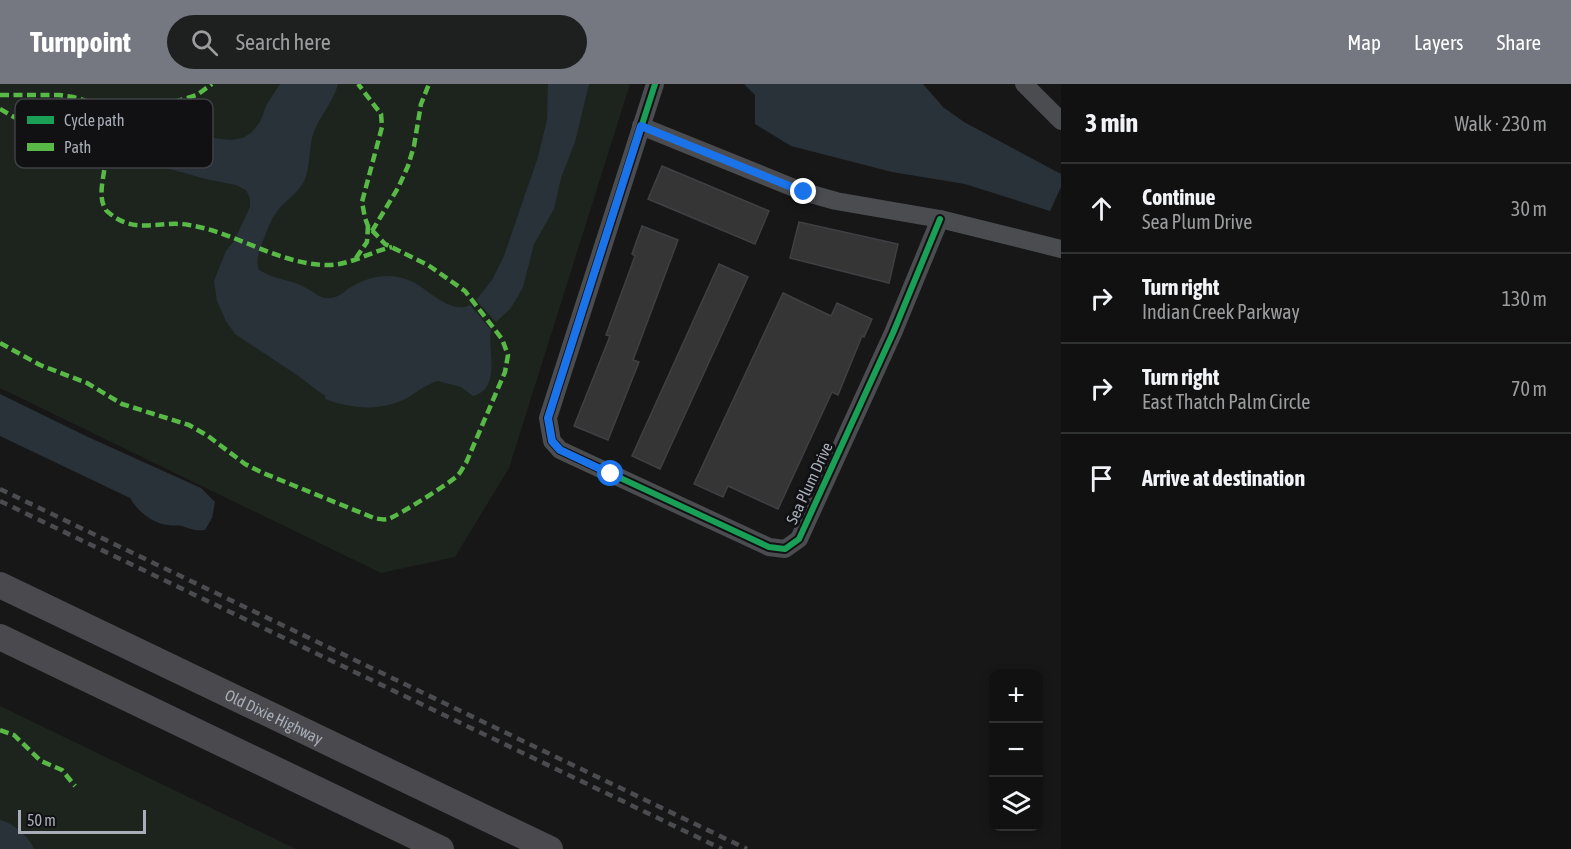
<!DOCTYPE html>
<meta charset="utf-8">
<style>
body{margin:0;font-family:"Asap Condensed",sans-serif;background:#1e1f1f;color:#f1f3f6}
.controls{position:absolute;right:18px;bottom:18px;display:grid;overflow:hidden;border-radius:12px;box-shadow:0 3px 9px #0003}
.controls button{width:54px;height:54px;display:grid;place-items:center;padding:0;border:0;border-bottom:2px solid #303131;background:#111;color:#f1f3f6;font:30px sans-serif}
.scale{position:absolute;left:18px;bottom:15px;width:128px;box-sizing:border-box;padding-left:6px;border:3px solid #a8adb8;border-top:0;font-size:16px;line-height:21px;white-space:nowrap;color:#a8adb8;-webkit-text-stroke:4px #111113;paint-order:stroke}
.stop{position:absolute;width:18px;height:18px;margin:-14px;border:4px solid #1a73e8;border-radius:50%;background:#fff}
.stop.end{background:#1a73e8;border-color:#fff;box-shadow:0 2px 6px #0008}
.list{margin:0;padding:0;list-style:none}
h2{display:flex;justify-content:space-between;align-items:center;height:78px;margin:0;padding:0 24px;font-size:26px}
h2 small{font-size:20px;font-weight:400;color:#9c9d9f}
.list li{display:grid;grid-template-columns:39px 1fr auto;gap:18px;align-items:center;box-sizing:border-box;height:90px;padding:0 24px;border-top:2px solid #303131}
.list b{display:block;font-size:22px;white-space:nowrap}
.list p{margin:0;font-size:20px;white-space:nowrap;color:#9c9d9f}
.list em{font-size:20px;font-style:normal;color:#9c9d9f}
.icon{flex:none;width:33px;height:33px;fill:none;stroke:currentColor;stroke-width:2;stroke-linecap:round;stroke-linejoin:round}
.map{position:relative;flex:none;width:1061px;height:765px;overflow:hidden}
header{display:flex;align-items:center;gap:36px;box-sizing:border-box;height:84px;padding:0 30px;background:#757880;color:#fff}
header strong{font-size:28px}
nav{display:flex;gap:33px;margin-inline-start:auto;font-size:21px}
.search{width:420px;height:54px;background:#1e1f1f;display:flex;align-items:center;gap:15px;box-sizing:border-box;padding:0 21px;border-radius:33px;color:#9c9d9f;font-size:22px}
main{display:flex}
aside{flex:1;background:#111}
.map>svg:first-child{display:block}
.green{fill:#1d241e}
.water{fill:#2a3239}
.building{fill:#353536;stroke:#3f4043;stroke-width:1.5}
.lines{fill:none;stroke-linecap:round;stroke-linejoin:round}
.street{stroke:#4b4c50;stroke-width:18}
.secondary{stroke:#4a4a4e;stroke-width:26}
.rail{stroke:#4b4c4f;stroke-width:4.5;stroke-dasharray:8 6;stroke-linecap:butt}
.quiet{stroke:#58b947;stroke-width:4.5;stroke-dasharray:9 4.5;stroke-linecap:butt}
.cycleway-casing{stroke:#111113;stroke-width:10}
.cycleway{stroke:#1a9f57;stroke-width:6}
.route{stroke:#1a73e8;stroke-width:8}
.labels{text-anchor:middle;stroke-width:6;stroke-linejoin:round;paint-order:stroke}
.street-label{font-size:16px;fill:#a8adb8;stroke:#111113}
.key{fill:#111113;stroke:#3e4045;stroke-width:1.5}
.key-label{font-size:16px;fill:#a8adb8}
</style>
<header>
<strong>Turnpoint</strong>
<div class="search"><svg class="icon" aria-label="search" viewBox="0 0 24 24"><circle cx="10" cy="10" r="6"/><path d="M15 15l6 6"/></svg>Search here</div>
<nav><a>Map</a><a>Layers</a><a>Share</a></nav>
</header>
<main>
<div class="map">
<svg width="1061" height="765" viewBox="0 0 1061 765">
<rect width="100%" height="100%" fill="#171717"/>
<g class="green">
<polygon points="0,0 630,0 509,384 455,473 381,489 0,304"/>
<polygon points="0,622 296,765 0,765"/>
</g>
<g class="water">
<path d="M 280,0 L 338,0 C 333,20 317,34 312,54 C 309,67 310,82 305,95 C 300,108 287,115 278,126 C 270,136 267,148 262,159 C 259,169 255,176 259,186 C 275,196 290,195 306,204 C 314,208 321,216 331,214 C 339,213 345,207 351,203 C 372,191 391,188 413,198 C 429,206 451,231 470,221 L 491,246 C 487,266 502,304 473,312 L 461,303 L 438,297 C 427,300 418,307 409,313 C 382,328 352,325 325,315 L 325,312 L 297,291 L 235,250 L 226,237 L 217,217 L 214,197 L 226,167 L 234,157 L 250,123 L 250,114 L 246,106 L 236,101 L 206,95 L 159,82 L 146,76 L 141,70 L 144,52 L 149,45 L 157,40 L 167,39 L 203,53 L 231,56 L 243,54 L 252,48 L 260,38 L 267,20 Z"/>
<polygon points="548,0 589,0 575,58 561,94 554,125 534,160 523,203 517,214 510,225 496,238 476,216 492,196 504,172 538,73 547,36"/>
<polygon points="744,0 923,0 943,23 964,38 1061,90 1061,103 1050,127 965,100 892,88 791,62 755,40 755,11"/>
<path d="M 0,310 L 88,353 L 201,404 L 215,418 L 212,434 L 205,446 C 194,447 191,445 182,442 C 177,441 172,442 168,441 C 151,439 138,427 130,414 L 0,352 Z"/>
<path d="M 0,736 C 13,739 29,753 34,765 L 0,765 Z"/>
</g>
<g class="building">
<polygon points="662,82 769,127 755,160 648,115"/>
<polygon points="799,138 898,160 889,199 790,174"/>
<polygon points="642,142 678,156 633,276 639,278 608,356 574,342 610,252 606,251 635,172 632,170"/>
<polygon points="719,180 748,193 660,385 632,372"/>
<polygon points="783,209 831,232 837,219 872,235 864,253 862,252 838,311 832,308 778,425 728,402 723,413 694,400"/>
</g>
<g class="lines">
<g class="street">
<polyline points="655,0 548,334 552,357 560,366 769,463 785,465 799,455 893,249 940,135"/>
<polyline points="1024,0 1061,37"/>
<polyline points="641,42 804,108 836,117 940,135 1061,165"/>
</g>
<g class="secondary">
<path id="s1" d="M 0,501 L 550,765"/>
<polyline points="0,553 441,765"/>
</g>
<g class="rail">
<polyline points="0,405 747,765"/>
<polyline points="0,417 722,765"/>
</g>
<g class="quiet">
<polyline points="0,11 59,11 73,13 97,20 148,22 174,18 197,11 212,0"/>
<path d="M 0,25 L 14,33 L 30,38 L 67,42 L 78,47 L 105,67 C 108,85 95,110 106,126 C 106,127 112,131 113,132 C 138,150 162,136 189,141 C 235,148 278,180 326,181 C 348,182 370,168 392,163"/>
<polyline points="372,147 398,104 408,82 414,62 421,20 429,0"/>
<polyline points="356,174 367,158 368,142"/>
<path d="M 0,259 L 40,281 L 87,299 L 122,320 L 189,341 L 208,352 L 245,380 L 263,389 L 374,434 C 378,435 384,436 388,435 C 396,433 452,398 458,391 C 461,388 463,383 466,379 L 505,288 L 508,271 L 502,255 L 465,207 L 428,181 L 385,160 L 368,142 L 365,134 L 362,118 L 382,43 L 381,30 L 358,0"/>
<polyline points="0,646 14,651 41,677 62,686 75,702"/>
</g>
<defs>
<polyline id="cycleway" points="655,0 548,334 552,357 560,366 769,463 785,465 799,455 893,249 940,135"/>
</defs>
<use href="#cycleway" class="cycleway-casing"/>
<use href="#cycleway" class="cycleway"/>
</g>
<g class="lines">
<polyline class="route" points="611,390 560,366 552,357 548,334 641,42 804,108"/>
</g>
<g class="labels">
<g class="street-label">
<text transform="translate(809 399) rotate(-65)" y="6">Sea Plum Drive</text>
<text dy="6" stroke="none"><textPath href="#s1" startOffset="304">Old Dixie Highway</textPath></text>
</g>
</g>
<rect x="15" y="15" width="198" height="69" rx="9" class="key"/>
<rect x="27" y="32" width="27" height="8" fill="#1a9f57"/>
<rect x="27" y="59" width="27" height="8" fill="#58b947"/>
<g class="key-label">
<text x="64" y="42">Cycle path</text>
<text x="64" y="69">Path</text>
</g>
</svg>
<div class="controls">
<button>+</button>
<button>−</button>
<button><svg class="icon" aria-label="layers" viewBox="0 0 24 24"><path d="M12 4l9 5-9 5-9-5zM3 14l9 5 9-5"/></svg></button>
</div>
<div class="scale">50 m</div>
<div class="stop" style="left:611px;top:390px"></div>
<div class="stop end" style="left:804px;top:108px"></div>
</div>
<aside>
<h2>3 min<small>Walk · 230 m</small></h2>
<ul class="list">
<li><svg class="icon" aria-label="ahead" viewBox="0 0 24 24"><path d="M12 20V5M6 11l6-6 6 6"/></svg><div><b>Continue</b><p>Sea Plum Drive</p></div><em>30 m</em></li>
<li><svg class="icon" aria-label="right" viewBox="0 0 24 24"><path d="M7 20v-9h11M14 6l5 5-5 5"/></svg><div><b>Turn right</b><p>Indian Creek Parkway</p></div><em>130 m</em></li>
<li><svg class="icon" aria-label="right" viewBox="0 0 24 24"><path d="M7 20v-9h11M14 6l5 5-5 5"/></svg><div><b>Turn right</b><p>East Thatch Palm Circle</p></div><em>70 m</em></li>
<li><svg class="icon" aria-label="arrive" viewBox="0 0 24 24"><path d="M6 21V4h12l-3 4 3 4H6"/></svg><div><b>Arrive at destination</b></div></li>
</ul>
</aside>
</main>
